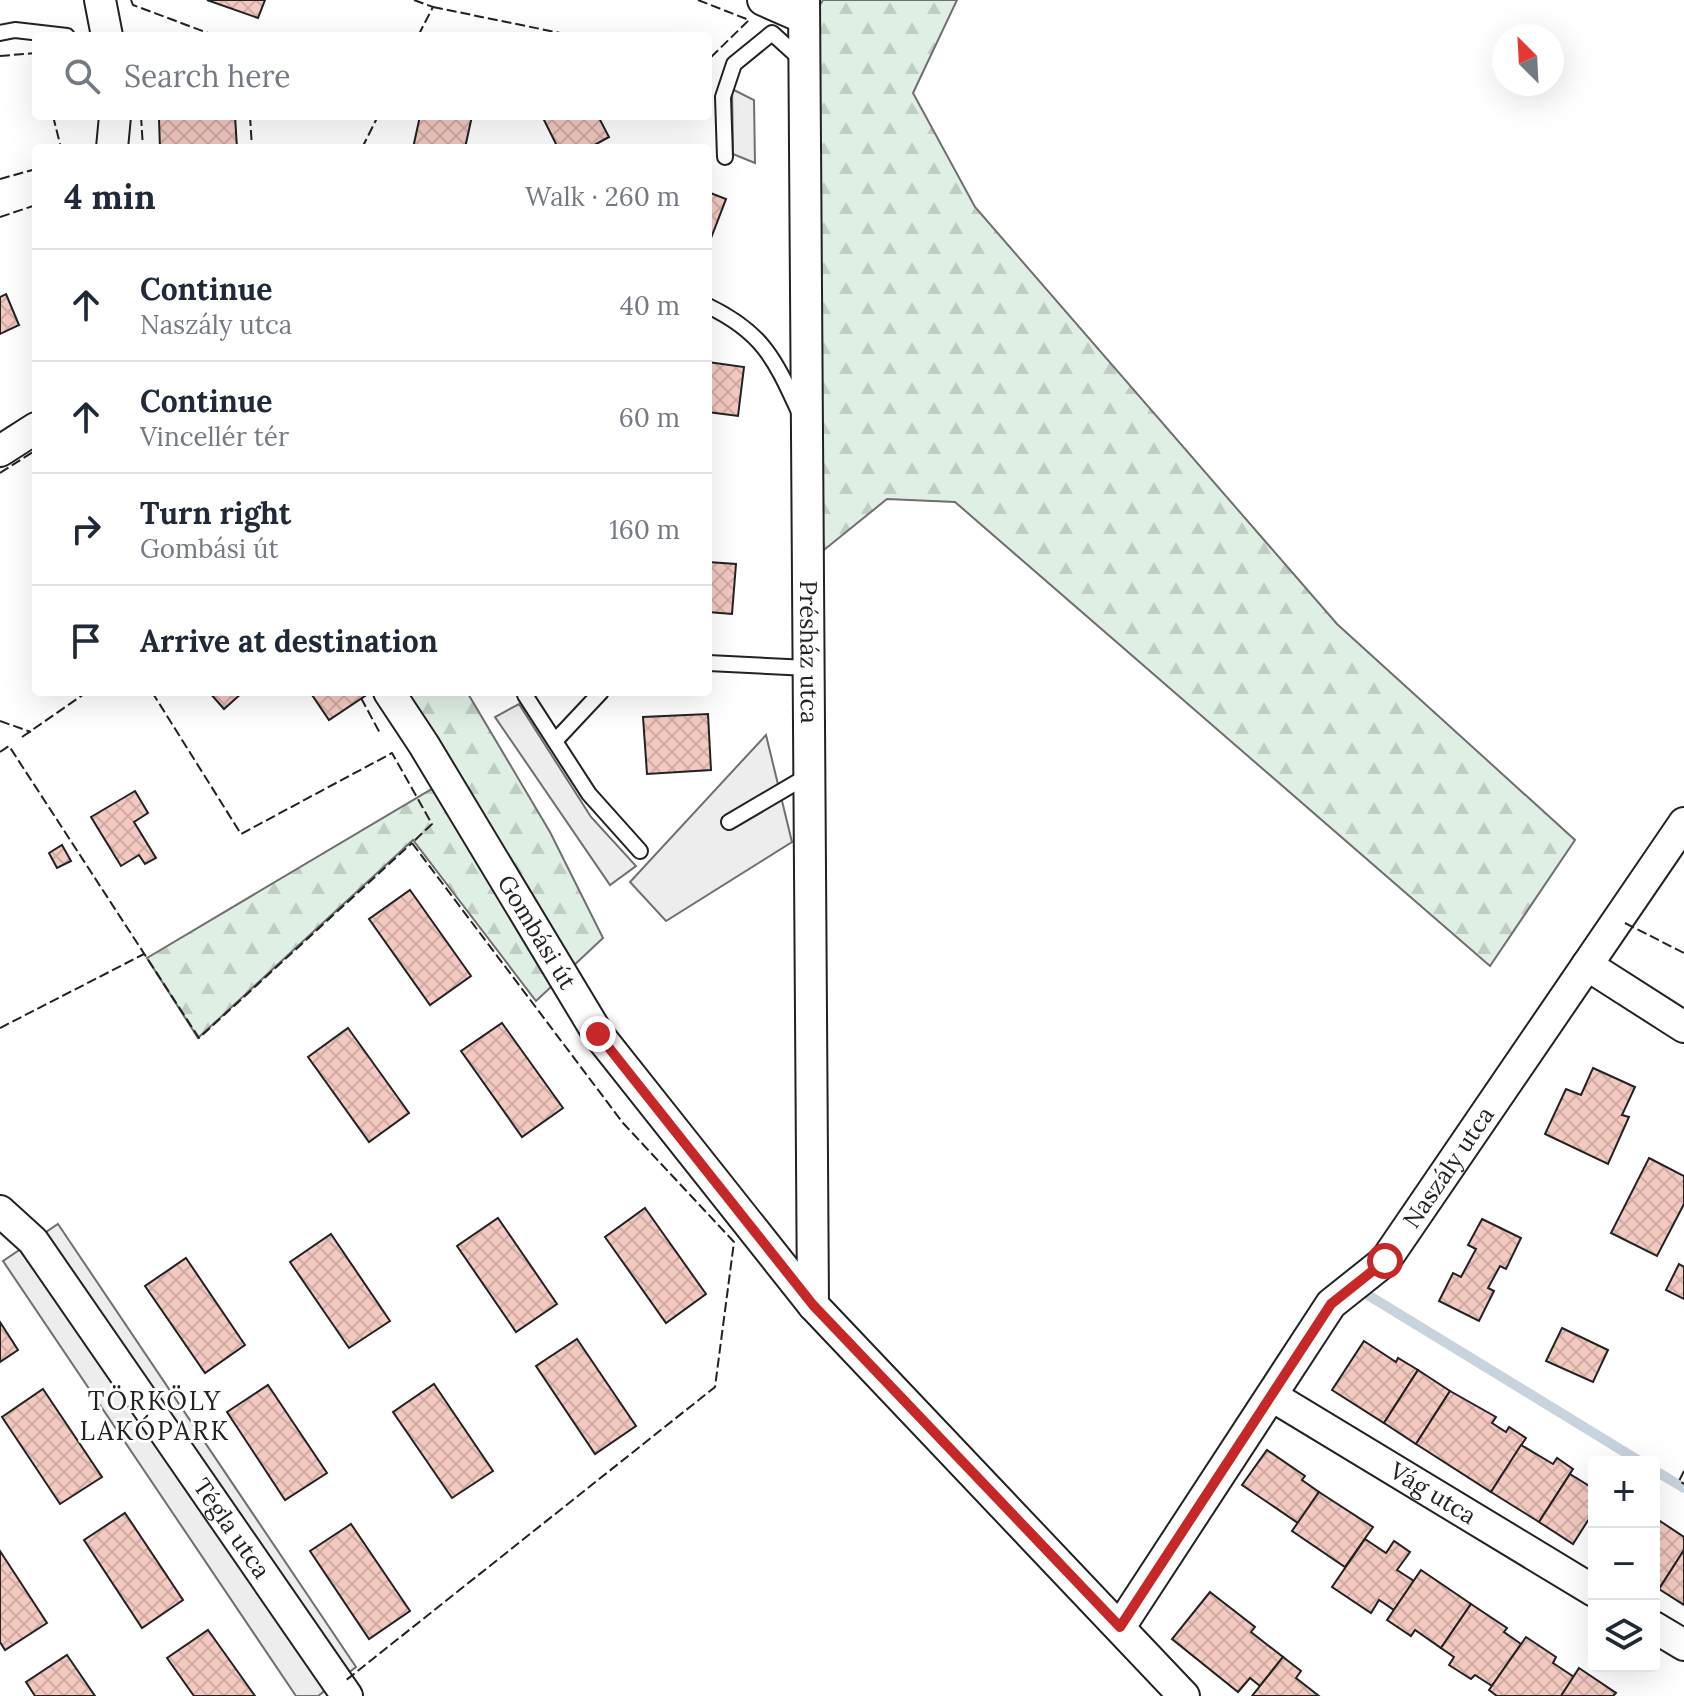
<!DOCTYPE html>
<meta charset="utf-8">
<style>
body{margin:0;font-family:Lora,serif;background:#f6f6f7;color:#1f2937}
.controls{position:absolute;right:24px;bottom:24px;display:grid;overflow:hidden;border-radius:8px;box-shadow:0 8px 32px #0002}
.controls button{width:72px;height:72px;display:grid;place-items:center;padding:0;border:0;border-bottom:2px solid #e0e1e3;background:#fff;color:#1f2937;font:40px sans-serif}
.compass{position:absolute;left:1492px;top:24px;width:72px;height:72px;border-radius:50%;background:#fff;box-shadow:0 8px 32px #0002;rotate:336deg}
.stop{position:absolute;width:24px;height:24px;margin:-18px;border:6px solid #c62828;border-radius:50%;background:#fff}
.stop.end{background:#c62828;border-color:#fff;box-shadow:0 2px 8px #0008}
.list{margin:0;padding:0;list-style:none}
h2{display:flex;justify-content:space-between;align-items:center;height:104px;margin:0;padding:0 32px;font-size:34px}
h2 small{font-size:26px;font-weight:400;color:#747a83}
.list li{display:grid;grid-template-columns:52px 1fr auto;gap:24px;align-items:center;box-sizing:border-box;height:112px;padding:0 32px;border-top:2px solid #e0e1e3}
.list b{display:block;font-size:30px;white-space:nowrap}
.list p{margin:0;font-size:26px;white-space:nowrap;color:#747a83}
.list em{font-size:26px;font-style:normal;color:#747a83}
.icon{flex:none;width:44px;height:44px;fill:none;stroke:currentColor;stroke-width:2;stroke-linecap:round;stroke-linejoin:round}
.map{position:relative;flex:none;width:1684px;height:1696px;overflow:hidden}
.search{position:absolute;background:#fff;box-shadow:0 8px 32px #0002;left:32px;top:32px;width:680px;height:88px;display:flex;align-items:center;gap:20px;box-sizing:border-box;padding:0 28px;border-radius:8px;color:#747a83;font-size:30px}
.panel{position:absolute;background:#fff;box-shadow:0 8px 32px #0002;left:32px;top:144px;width:680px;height:552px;border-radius:8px}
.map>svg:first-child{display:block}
.forest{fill:url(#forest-firs);stroke:#6f6f6f;stroke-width:2}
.parking{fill:#ededed;stroke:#6f6f6f;stroke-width:2}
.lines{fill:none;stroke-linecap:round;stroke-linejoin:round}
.stream{stroke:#c7d3dd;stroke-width:10}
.building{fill:url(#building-cross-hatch);stroke:#222;stroke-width:2}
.service-casing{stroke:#222;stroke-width:18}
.minor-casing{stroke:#222;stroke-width:34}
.service{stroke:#fff;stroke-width:14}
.minor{stroke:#fff;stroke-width:30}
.fence{stroke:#222;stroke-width:2;stroke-dasharray:10 4;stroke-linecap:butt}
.route{stroke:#c62828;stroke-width:10}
.labels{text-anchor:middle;stroke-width:6;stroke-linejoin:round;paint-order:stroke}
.street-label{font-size:24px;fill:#222;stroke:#fff}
.neighbourhood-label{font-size:26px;letter-spacing:2px;fill:#222;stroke:#fff}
</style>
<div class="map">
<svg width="1684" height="1696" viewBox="0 0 1684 1696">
<defs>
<pattern id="forest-firs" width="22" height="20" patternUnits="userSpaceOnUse" patternTransform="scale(2)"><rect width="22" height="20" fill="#e0efe3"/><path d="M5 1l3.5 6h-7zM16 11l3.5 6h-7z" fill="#c0cdc2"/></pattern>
<pattern id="building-cross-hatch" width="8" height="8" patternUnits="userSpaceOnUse" patternTransform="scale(2)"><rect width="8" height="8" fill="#f3c9c0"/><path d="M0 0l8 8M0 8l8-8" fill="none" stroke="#d0aca5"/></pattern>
</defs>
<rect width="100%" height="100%" fill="#fff"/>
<g class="forest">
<polygon points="823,0 957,0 913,93 975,207 1337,624 1575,840 1490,966 955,502 887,499 819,554 820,5"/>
<polygon points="401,692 467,692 550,832 603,938 536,1001 413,840 198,1038 147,958 445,781"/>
</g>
<g class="parking">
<polygon points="732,89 754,100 755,163 733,154"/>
<polygon points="519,704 591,817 636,866 610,885 495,717"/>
<polygon points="766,735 792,842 666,921 630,882"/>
<polygon points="58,1224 356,1667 318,1696 296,1696 3,1261"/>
</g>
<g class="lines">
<g class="stream">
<polyline points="1363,1292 1641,1462"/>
<polyline points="1654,1470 1684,1488"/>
</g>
</g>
<g class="building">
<polygon points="207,0 265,0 258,18"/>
<polygon points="151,116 235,116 237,148 160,148 159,119 151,119"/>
<polygon points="420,116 472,116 465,148 413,148"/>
<polygon points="542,116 598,116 609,137 589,148 558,148"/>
<polygon points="708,192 726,199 708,246"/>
<polygon points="6,294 19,325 0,334 0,297"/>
<polygon points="708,362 744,367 738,416 708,412"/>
<polygon points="708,562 736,564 732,614 708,612"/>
<polygon points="209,692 243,692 224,709"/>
<polygon points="310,692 362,692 365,696 329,720"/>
<polygon points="708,714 711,770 647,774 643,717"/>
<polygon points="135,791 148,813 134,822 156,858 145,864 139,855 121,866 91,817"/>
<polygon points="62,845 71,861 57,868 49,853"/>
<polygon points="410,890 471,976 430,1005 369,919"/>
<polygon points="502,1023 563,1108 522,1137 461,1051"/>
<polygon points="348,1028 409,1113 369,1142 308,1057"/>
<polygon points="1593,1068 1635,1087 1622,1115 1629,1117 1608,1164 1545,1134 1566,1089 1581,1095"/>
<polygon points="1649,1158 1684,1176 1684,1204 1657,1256 1611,1233"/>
<polygon points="645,1208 706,1294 666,1323 605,1237"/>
<polygon points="498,1218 557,1304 516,1332 457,1246"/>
<polygon points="1482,1219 1521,1238 1506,1269 1500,1266 1488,1288 1494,1291 1479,1321 1439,1301 1453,1273 1461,1277 1476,1249 1468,1245"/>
<polygon points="331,1234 390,1321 349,1348 290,1262"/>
<polygon points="186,1258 245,1345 205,1373 145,1286"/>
<polygon points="1679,1264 1684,1267 1684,1299 1666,1290"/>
<polygon points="0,1322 18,1350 0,1362"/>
<polygon points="1562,1328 1608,1350 1593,1382 1546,1361"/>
<polygon points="577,1339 636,1426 595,1454 536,1366"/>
<polygon points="1364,1341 1396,1362 1398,1358 1418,1370 1384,1423 1332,1390"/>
<polygon points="1418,1370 1450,1391 1416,1444 1384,1423"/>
<polygon points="434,1384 493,1471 452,1498 393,1412"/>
<polygon points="268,1385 327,1473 285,1500 227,1412"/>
<polygon points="43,1389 102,1477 60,1504 2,1417"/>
<polygon points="1450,1391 1496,1417 1492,1423 1506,1432 1509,1427 1526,1438 1491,1492 1416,1444"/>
<polygon points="1521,1445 1553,1464 1557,1458 1573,1469 1539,1522 1491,1492"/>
<polygon points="1267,1450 1305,1476 1302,1480 1319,1492 1298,1523 1242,1485"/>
<polygon points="1570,1474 1594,1489 1589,1501 1594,1504 1594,1511 1573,1544 1539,1522"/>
<polygon points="1319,1492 1373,1527 1345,1567 1292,1531"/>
<polygon points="125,1513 183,1600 142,1628 84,1540"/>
<polygon points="1654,1517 1684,1537 1684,1550 1659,1589 1654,1586"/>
<polygon points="351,1524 410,1611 369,1639 310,1551"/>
<polygon points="1365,1539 1386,1553 1394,1541 1410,1552 1397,1570 1414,1581 1394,1610 1379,1600 1371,1613 1332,1587"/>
<polygon points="1684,1550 1684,1605 1659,1589"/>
<polygon points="0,1551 47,1623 5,1650 0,1642"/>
<polygon points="1421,1570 1471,1604 1441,1648 1415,1630 1411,1636 1387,1620"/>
<polygon points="1210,1592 1255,1627 1251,1632 1283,1657 1260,1686 1250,1678 1238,1692 1172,1639"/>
<polygon points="1471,1604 1507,1628 1504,1632 1521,1644 1492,1686 1475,1675 1471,1679 1449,1665 1454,1657 1441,1648"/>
<polygon points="208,1630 238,1672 255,1696 194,1696 167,1658"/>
<polygon points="1526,1637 1556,1657 1553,1663 1574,1677 1561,1696 1497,1696 1489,1690"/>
<polygon points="67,1655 95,1696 35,1696 26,1682"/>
<polygon points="1283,1657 1301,1671 1296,1678 1319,1696 1252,1696"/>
<polygon points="1579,1668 1616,1693 1613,1696 1561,1696"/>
</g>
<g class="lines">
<defs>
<g id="service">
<polyline points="0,33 15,30 67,36"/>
<polyline points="725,157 723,97 734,64 772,33 804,62"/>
<path d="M 708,306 C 764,333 775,360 800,414"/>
<polyline points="708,663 808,668"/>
<polyline points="525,695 589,794 640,851"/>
<polyline points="555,741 601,692"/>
<polyline points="729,822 809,775"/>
</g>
<g id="minor">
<polyline points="100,0 107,36"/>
<polyline points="763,0 804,18"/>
<path id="s1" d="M 804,0 L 813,1305"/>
<polyline points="112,148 115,116"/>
<polyline points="0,451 36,428"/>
<path id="s2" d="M 389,692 L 424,745 L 598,1034 L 813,1305 L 1184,1696"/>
<polyline points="1587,965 1684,1027"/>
<path id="s3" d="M 0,1211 L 33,1241 L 347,1696"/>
<path id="s4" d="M 1272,1396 L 1594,1591"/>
<path id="s5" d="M 1120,1627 L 1331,1304 L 1385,1261 L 1684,823"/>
<polyline points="1654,1627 1684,1645"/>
</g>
</defs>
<use href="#service" class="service-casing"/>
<use href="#minor" class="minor-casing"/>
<use href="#service" class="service"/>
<use href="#minor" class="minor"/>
<g class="fence">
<polyline points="131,0 133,5 216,36"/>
<polyline points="414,0 433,7 418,36"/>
<polyline points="698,0 749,20 708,60"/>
<polyline points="433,7 575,36"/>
<polyline points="0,56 36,53"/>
<polyline points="53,116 61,148"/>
<polyline points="141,116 143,148"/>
<polyline points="250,116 252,148"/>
<polyline points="362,148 378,116"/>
<polyline points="0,179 36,169"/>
<polyline points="0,217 36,205"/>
<polyline points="0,473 36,450"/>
<polyline points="152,692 241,834 392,753 432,824 412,843 623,1123 734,1242 715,1387 345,1681"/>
<polyline points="361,698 381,735"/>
<polyline points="0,721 31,732"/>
<polyline points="22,737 87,692"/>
<polyline points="0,752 9,746 199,1038 412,843"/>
<polyline points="1625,923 1684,953"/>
<polyline points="0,1028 144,954"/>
<polyline points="1684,1471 1679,1481 1684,1484"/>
</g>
</g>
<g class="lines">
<polyline class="route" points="598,1034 813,1305 1120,1627 1331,1304 1385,1261"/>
</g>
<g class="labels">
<g class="street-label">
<text dy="8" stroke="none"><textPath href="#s1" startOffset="652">Présház utca</textPath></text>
<text dy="8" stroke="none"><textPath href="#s2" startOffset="282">Gombási út</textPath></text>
<text dy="8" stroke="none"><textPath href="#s5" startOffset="568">Naszály utca</textPath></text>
<text dy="8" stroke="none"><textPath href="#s4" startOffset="188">Vág utca</textPath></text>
<text dy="8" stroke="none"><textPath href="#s3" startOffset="394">Tégla utca</textPath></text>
</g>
<g class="neighbourhood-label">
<text x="155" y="1410">TÖRKÖLY<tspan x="155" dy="30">LAKÓPARK</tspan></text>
</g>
</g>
</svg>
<div class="controls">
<button>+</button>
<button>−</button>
<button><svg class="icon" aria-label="layers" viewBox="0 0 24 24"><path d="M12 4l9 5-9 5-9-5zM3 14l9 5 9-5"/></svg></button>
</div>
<svg class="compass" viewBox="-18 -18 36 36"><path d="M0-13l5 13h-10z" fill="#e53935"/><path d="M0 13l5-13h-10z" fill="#747a83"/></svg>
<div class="stop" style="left:1385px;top:1261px"></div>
<div class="stop end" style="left:598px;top:1034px"></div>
<div class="search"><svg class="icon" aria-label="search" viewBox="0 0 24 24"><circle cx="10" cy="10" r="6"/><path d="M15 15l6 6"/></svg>Search here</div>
<section class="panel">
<h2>4 min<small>Walk · 260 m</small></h2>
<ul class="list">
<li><svg class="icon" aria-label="ahead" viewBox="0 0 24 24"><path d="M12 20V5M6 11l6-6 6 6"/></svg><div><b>Continue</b><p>Naszály utca</p></div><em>40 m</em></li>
<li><svg class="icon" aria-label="ahead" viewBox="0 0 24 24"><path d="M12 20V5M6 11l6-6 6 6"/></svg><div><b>Continue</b><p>Vincellér tér</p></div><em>60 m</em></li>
<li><svg class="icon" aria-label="right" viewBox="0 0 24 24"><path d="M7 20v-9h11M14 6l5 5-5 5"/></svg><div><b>Turn right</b><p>Gombási út</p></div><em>160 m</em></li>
<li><svg class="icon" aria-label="arrive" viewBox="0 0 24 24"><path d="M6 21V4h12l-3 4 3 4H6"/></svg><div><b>Arrive at destination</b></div></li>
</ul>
</section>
</div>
